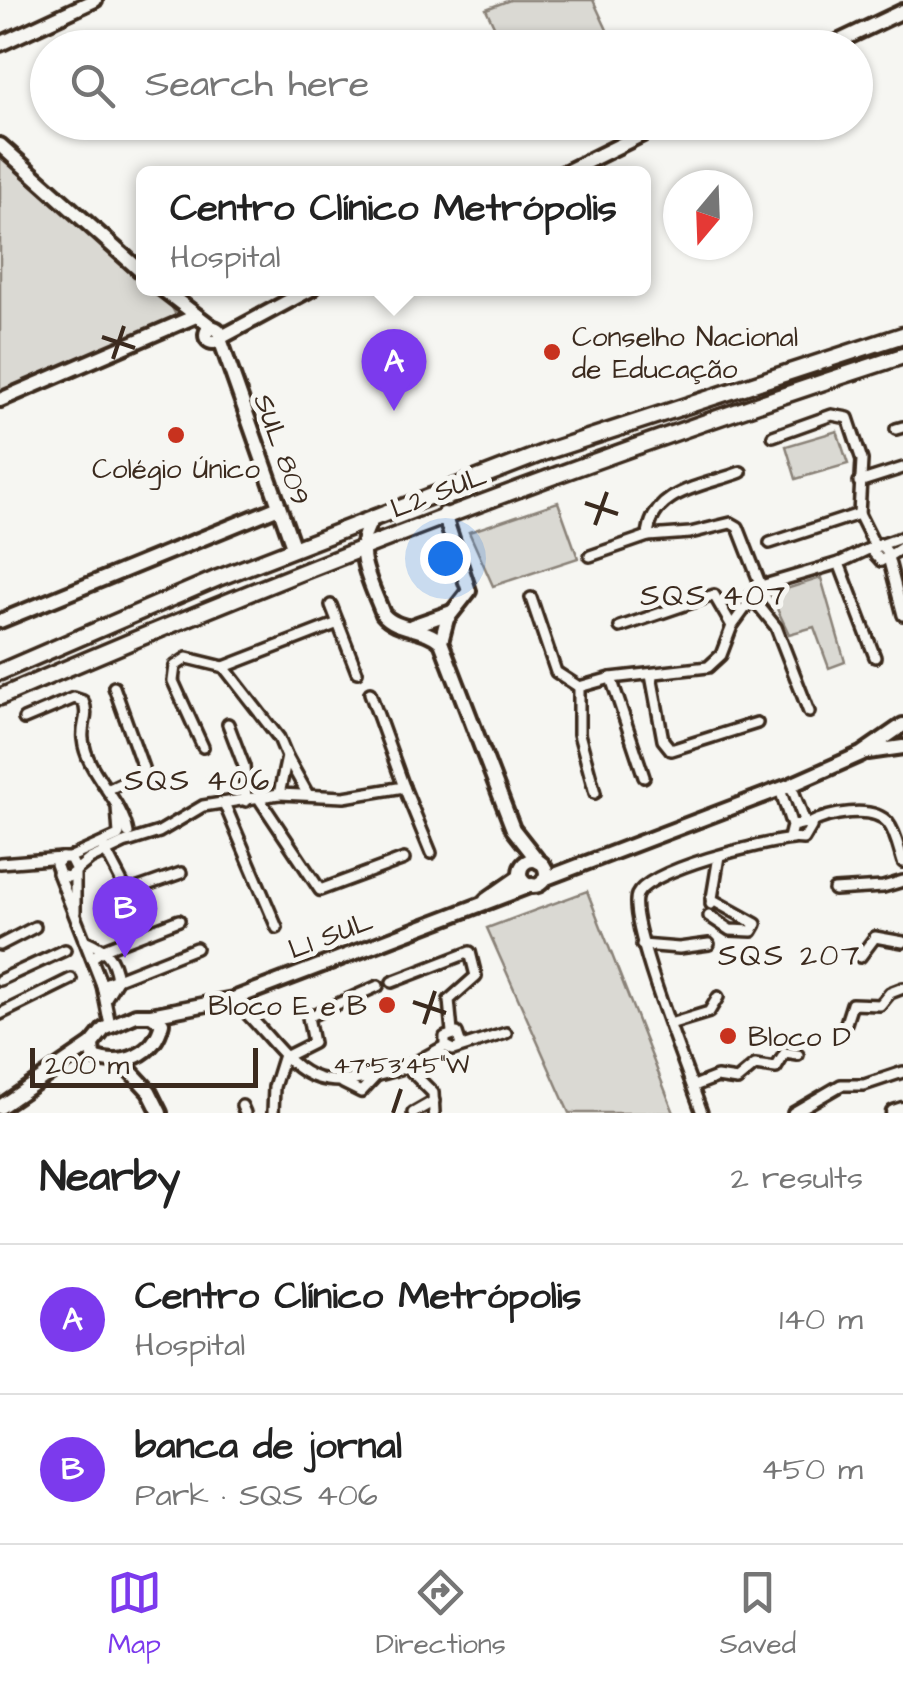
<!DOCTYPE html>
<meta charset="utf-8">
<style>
body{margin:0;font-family:"Architects Daughter",sans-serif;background:#f2f2f2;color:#222}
.compass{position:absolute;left:663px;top:170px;width:90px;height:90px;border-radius:50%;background:#fff;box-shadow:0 2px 8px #0004;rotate:199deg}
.scale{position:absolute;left:30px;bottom:25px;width:228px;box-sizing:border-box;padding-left:10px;border:5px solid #3b2a1e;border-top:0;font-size:28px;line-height:35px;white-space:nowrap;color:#3b2a1e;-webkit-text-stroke:8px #f6f6f2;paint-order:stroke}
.you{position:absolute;left:445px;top:558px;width:35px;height:35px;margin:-25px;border:8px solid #fff;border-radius:50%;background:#1a73e8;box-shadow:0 0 0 15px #1a73e833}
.badge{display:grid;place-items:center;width:65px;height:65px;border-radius:50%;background:#7c3aed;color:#fff;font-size:32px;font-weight:700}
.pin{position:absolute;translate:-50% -82px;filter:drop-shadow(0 2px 5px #0008)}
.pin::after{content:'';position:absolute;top:52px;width:35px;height:30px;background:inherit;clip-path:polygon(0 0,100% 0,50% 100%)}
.popup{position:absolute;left:136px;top:166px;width:515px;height:130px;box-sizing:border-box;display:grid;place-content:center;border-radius:15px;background:#fff;filter:drop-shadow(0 2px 8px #0005);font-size:32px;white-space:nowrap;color:#767676}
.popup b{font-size:38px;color:#222}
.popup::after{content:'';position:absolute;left:50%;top:100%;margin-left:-20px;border:20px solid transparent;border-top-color:#fff}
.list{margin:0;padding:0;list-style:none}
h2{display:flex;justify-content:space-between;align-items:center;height:130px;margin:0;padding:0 40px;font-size:42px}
h2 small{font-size:32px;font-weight:400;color:#767676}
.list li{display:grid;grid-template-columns:65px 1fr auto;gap:30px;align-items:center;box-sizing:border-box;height:150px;padding:0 40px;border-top:2px solid #e0e0e0}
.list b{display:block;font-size:38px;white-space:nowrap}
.list p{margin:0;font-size:32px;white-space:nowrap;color:#767676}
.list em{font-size:32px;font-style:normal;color:#767676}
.icon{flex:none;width:55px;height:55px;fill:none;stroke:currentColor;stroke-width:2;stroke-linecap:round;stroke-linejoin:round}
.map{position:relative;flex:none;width:903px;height:1113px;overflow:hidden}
.search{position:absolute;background:#fff;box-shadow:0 2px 8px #0004;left:30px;right:30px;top:30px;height:110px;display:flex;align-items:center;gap:25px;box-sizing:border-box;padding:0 35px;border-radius:55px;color:#767676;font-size:38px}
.sheet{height:430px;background:#fff}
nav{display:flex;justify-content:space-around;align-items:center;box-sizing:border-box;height:140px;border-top:2px solid #e0e0e0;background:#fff;font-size:28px;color:#767676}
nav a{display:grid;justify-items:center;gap:5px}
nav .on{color:#7c3aed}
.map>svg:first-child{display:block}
.green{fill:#dad9d3;stroke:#8a8278;stroke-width:2.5}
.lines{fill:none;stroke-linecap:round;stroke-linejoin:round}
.street-casing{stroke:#3b2a1e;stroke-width:16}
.secondary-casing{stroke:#3b2a1e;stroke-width:20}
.primary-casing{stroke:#3b2a1e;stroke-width:21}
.street{stroke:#f6f6f2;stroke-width:9}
.secondary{stroke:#f6f6f2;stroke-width:12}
.primary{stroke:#f6f6f2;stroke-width:14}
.ticks{fill:none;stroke:#3b2a1e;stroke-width:4}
.poi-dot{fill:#c8321e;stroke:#f6f6f2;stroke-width:4}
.labels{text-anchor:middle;stroke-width:10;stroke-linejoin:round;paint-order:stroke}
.poi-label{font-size:28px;fill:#3b2a1e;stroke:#f6f6f2;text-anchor:start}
.street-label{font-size:28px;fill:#3b2a1e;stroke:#f6f6f2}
.neighbourhood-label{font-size:30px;letter-spacing:2.5px;fill:#3b2a1e;stroke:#f6f6f2}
.ticks-label{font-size:25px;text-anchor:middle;fill:#3b2a1e;stroke:#f6f6f2;stroke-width:10;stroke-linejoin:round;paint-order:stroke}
</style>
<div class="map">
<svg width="903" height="1113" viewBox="0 0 903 1113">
<rect width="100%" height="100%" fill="#f6f6f2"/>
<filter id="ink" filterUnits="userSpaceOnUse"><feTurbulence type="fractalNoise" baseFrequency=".01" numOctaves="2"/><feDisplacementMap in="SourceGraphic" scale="20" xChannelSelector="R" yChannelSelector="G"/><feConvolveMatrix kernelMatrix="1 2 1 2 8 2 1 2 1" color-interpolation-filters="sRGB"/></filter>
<g filter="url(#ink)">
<g class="green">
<polygon points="510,0 593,0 615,47 504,47 486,9"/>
<polygon points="0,151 144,280 144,288 154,289 170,304 178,319 0,394"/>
<polygon points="837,431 848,464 796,479 786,446"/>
<polygon points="558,502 578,558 493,586 469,532"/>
<polygon points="821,578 845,662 829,668 814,627 789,634 770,594"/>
<polygon points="587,891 674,1113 569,1113 487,928"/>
</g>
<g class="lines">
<defs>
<g id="street">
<polyline points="896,429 903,427"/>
<polyline points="773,436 832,415 848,418 862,460 859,514"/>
<polyline points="859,482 903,468"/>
<path d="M 648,536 C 651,490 705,486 741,472"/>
<polyline points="883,544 903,537"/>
<polyline points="889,554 880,544 872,551 881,561 903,547"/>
<polyline points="590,556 648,536 690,533 731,523 738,527 761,586"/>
<polyline points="888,557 903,615"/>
<polyline points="839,563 875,657"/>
<polyline points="751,596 776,627 809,712"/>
<polyline points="531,598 556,672 579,687"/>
<polyline points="331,605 338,623"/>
<polyline points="620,627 714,595 732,626"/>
<polyline points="224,667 338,623 357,672"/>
<polyline points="651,675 663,740 671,750 757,723"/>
<polyline points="611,678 644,777"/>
<polyline points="370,693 404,787"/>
<path d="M 24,719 L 74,698 L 83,701 C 90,717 81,724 83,739 C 86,773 122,799 128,833"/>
<polyline points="228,724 244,766 246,801"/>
<polyline points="287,757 307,793"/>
<polyline points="791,785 805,823"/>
<polyline points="109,789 139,775 143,768 114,687"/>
<polyline points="780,789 792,826 789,838 804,839 811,827 805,823 792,826"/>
<polyline points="595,793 579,734 579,687 611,678 708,667 721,655 732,626 761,586 839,563 875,546 859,514 770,543"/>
<polyline points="279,794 344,797 404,787 431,853"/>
<polyline points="260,800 320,890 404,859"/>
<polyline points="224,803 277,928"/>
<polyline points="117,807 119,834"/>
<path d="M 809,824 C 827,814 873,804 888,823 C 896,833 899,850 903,862"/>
<polyline points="127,842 159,832 203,806 279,794 287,757 279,738 224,667 187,658 175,666 173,681 203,747"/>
<polyline points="103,846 127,892 181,873"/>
<polyline points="71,857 118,836"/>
<polyline points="0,863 62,858"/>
<polyline points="76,870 70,858 62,858 56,864 60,875 68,877 90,859 124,843"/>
<polyline points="58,873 102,985 110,1025"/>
<polyline points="834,890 883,887 903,881"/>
<polyline points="711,904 719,856"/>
<polyline points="75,912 75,872"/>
<polyline points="709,916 730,930 752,931 756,924 711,899"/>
<path d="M 84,940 C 105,949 114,956 117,980 L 106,998"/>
<polyline points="0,945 35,927"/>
<polyline points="642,945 679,948 709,944"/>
<polyline points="860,957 875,937 903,942"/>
<polyline points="92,958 104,949 179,920"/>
<polyline points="0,980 65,950"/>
<polyline points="392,982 470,952 476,976 449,1000 452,1032"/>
<polyline points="102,985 196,948"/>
<path d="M 233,999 C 302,1068 297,1102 407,1067 L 433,1093 L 434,1113"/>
<polyline points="0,1014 71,979"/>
<polyline points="673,1023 709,1012 718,997"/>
<polyline points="846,1023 852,1004 880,1005 890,993 903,988"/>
<polyline points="461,1045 457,1033 445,1037 445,1046 453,1050 506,1033"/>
<polyline points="407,1067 445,1046"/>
<polyline points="343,1083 361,1092 375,1077"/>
<polyline points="694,1086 717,1077 737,1080 755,1065 776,1068 785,1053 798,1055"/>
<polyline points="242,1106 245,1113"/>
<polyline points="273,1113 274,1087 283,1058 313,1043 308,1017 378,986"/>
<polyline points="413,1113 434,1101"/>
<path d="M 702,1113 C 690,1077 626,920 637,895 C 649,869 764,842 793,839"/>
<polyline points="793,1113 841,1085 864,1085 903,1072"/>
</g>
<g id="secondary">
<polyline points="0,44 95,0"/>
<polyline points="825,48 903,11"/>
<polyline points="0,145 144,274"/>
<polyline points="562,174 667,122"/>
<polyline points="161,288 213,328"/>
<circle cx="213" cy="335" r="7"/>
<polyline points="220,338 313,288"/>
<polyline points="220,339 294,549"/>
<polyline points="0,400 196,316"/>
<polyline points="444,514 469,591 447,619 441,642 513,829 539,862"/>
<path d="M 374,517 C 350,549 370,580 383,614 C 397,631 424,626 441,642"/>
<polyline points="0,621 279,507"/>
<polyline points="412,626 452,612"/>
<polyline points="868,752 903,747"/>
<circle cx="533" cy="873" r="13"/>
<polyline points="544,879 791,785 861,754 903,725"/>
<polyline points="486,900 519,877"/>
<path d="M 136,1015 L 151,1015 L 162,1023 C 155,1055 123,1068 93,1057 L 92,1044 L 104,1029 Z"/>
<polyline points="151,1015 233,999 532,885"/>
<polyline points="122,1062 149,1091 160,1113"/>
<polyline points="0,1107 92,1044"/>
</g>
<g id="primary">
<polyline points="0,672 218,578 548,451 903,335"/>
<path d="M 0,697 C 296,569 596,455 903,356"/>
<polyline points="894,1113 903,1110"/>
</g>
</defs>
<use href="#street" class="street-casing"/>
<use href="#secondary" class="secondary-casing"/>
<use href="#primary" class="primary-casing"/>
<use href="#street" class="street"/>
<use href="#secondary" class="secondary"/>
<use href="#primary" class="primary"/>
</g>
</g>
<path class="ticks" d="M 102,337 L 135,348M 113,359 L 124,326M 585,503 L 618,514M 595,525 L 607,492M 413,1002 L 446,1013M 424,1024 L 435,991M 393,1113 L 401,1089"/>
<g class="poi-dot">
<circle cx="552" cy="352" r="10"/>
<circle cx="176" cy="435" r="10"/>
<circle cx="387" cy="1005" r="10"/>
<circle cx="728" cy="1036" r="10"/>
</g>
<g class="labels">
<g class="poi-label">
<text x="572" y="346">Conselho Nacional<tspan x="572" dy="32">de Educação</tspan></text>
<text x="176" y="478" text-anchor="middle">Colégio Único</text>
<text x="367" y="1015" text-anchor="end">Bloco E e B</text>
<text x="748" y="1046">Bloco D</text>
</g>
<g class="street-label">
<text transform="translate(283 449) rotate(70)" y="10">SUL 809</text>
<text transform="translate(438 491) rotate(-21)" y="10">L2 SUL</text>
<text transform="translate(330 934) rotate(-21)" y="10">L1 SUL</text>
</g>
<g class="neighbourhood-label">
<text x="714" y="605">SQS 407</text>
<text x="198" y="790">SQS 406</text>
<text x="790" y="965">SQS 207</text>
</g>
</g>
<g class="ticks-label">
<text x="401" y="1073">47°53'45"W</text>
</g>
</svg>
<svg class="compass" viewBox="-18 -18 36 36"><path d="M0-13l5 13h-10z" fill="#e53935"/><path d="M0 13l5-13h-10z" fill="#767676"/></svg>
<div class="scale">200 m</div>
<div class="you"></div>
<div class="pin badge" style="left:394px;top:411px">A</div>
<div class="popup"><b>Centro Clínico Metrópolis</b>Hospital</div>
<div class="pin badge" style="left:125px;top:958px">B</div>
<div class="search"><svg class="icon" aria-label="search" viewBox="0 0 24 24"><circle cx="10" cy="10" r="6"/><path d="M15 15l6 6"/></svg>Search here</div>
</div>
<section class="sheet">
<h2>Nearby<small>2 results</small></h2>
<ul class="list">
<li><span class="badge">A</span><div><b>Centro Clínico Metrópolis</b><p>Hospital</p></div><em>140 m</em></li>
<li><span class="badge">B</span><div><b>banca de jornal</b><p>Park · SQS 406</p></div><em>450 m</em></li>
</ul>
</section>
<nav>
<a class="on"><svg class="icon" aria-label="map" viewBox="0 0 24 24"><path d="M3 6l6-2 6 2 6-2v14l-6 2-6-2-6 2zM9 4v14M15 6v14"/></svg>Map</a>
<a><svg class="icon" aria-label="directions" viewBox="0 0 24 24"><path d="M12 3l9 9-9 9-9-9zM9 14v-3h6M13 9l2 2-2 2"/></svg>Directions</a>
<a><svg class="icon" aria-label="saved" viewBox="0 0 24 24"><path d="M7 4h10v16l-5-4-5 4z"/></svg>Saved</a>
</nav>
